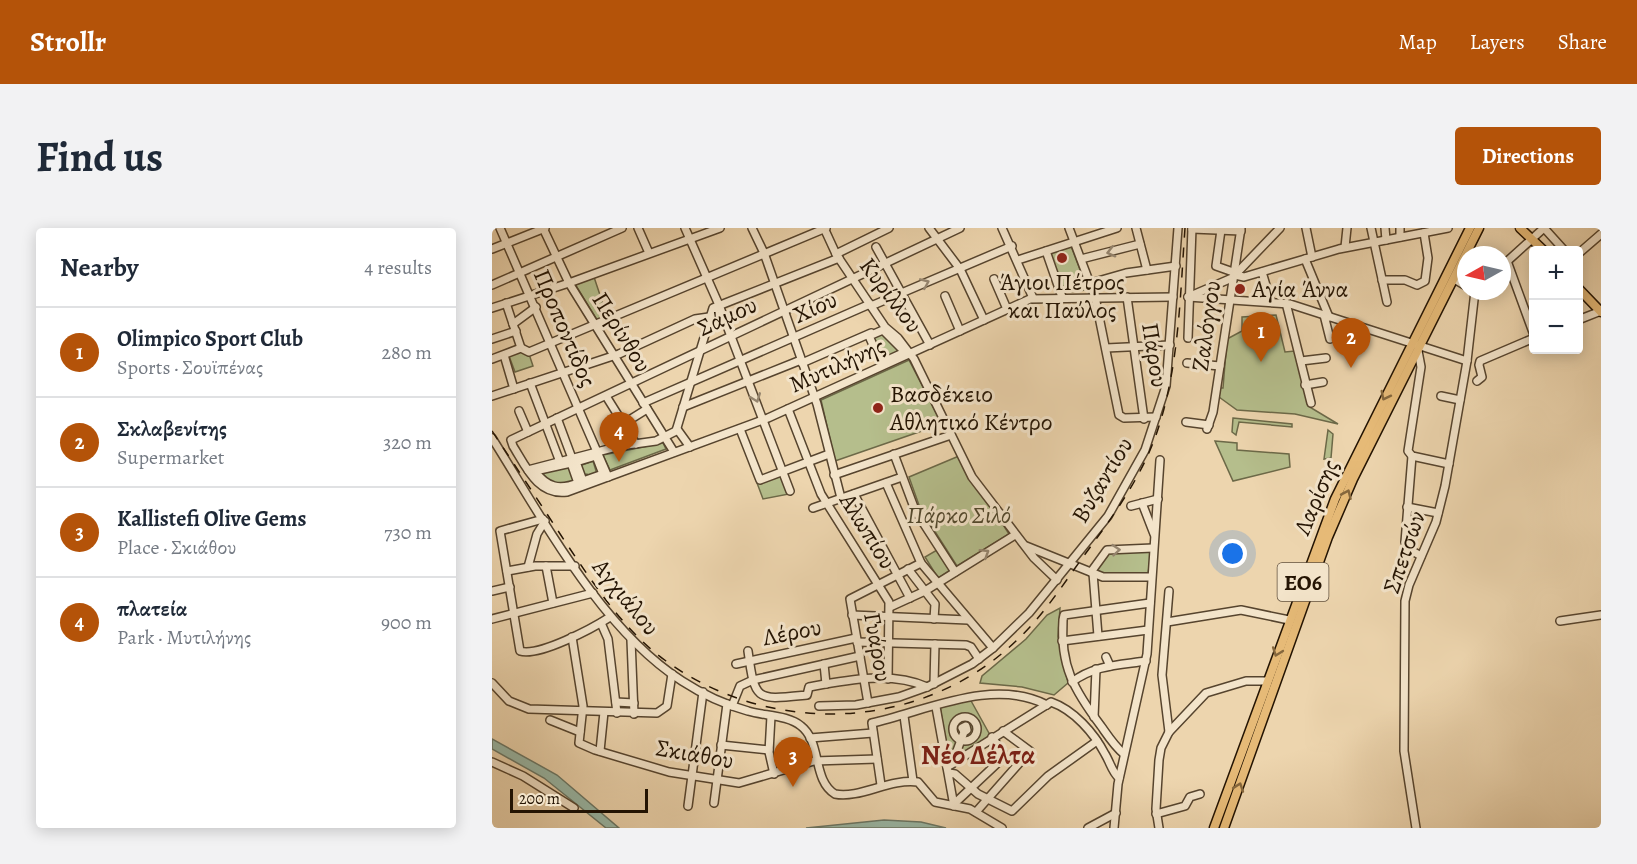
<!DOCTYPE html>
<meta charset="utf-8">
<style>
body{margin:0;font-family:Alegreya,serif;background:#f2f2f3;color:#1f2937}
.controls{position:absolute;right:18px;top:18px;display:grid;overflow:hidden;border-radius:6px;box-shadow:0 3px 15px #0003}
.controls button{width:54px;height:54px;display:grid;place-items:center;padding:0;border:0;border-bottom:2px solid #e0e1e3;background:#fff;color:#1f2937;font:30px sans-serif}
.compass{position:absolute;left:965px;top:18px;width:54px;height:54px;border-radius:50%;background:#fff;box-shadow:0 3px 15px #0003;rotate:262deg}
.scale{position:absolute;left:18px;bottom:15px;width:138px;box-sizing:border-box;padding-left:6px;border:3px solid #241403;border-top:0;font-size:16px;line-height:21px;white-space:nowrap;color:#241403;-webkit-text-stroke:4px #f3e4ca;paint-order:stroke}
.you{position:absolute;left:741px;top:326px;width:21px;height:21px;margin:-15px;border:4px solid #fff;border-radius:50%;background:#1a73e8;box-shadow:0 0 0 9px #1a73e833}
.badge{display:grid;place-items:center;width:39px;height:39px;border-radius:50%;background:#b45309;color:#fff;font-size:20px;font-weight:700}
.pin{position:absolute;translate:-50% -50px;filter:drop-shadow(0 2px 3px #0008)}
.pin::after{content:'';position:absolute;top:32px;width:21px;height:18px;background:inherit;clip-path:polygon(0 0,100% 0,50% 100%)}
.list{margin:0;padding:0;list-style:none}
h2{display:flex;justify-content:space-between;align-items:center;height:78px;margin:0;padding:0 24px;font-size:26px}
h2 small{font-size:20px;font-weight:400;color:#747a83}
.list li{display:grid;grid-template-columns:39px 1fr auto;gap:18px;align-items:center;box-sizing:border-box;height:90px;padding:0 24px;border-top:2px solid #e0e1e3}
.list b{display:block;font-size:22px;white-space:nowrap}
.list p{margin:0;font-size:20px;white-space:nowrap;color:#747a83}
.list em{font-size:20px;font-style:normal;color:#747a83}
.map{position:relative;flex:none;width:1109px;height:600px;overflow:hidden;border-radius:6px}
header{display:flex;align-items:center;gap:36px;box-sizing:border-box;height:84px;padding:0 30px;background:#b45309;color:#fff}
header strong{font-size:28px}
nav{display:flex;gap:33px;margin-inline-start:auto;font-size:21px}
.intro{display:flex;align-items:center;justify-content:space-between;box-sizing:border-box;height:144px;padding:0 36px}
h1{margin:0;font-size:42px}
.button{padding:15px 27px;border-radius:6px;background:#b45309;color:#fff;font-size:21px;font-weight:700}
main{display:flex;gap:36px;padding:0 36px}
aside{flex:1;background:#fff;border-radius:6px;box-shadow:0 3px 15px #0003}
.map>svg:first-child{display:block}
.green{fill:#b5be8c;stroke:#6c6948;stroke-width:1.5}
.water{fill:#99b9a8;stroke:#6a7766;stroke-width:1.5}
.lines{fill:none;stroke-linecap:round;stroke-linejoin:round}
.minor-casing{stroke:#56442e;stroke-width:10}
.major-casing{stroke:#241403;stroke-width:11}
.minor{stroke:#f3e4ca;stroke-width:7}
.major{stroke:#e6ba77;stroke-width:8}
.rail{stroke:#241403;stroke-width:1.5;stroke-dasharray:10 10;stroke-linecap:butt}
.oneway{stroke:#968670}
.oneway2{stroke:#85673d}
.poi-dot{fill:#8f2418;stroke:#f3e4ca;stroke-width:2}
.labels{text-anchor:middle;stroke-width:6;stroke-linejoin:round;paint-order:stroke}
.shield{fill:#f3e4ca;stroke:#62523f;stroke-width:1.5}
.shield-label{font-size:22px;font-weight:bold;fill:#241403}
.poi-label{font-size:24px;fill:#241403;stroke:#f3e4ca;text-anchor:start}
.street-label{font-size:24px;fill:#241403;stroke:#f3e4ca}
.park-label{font-size:24px;font-style:italic;fill:#50472c;stroke:#f3e4ca}
.quarter-label{font-size:27px;font-weight:bold;fill:#7a1f14;stroke:#f3e4ca}
</style>
<header>
<strong>Strollr</strong>
<nav><a>Map</a><a>Layers</a><a>Share</a></nav>
</header>
<div class="intro"><h1>Find us</h1><a class="button">Directions</a></div>
<main>
<aside>
<h2>Nearby<small>4 results</small></h2>
<ul class="list">
<li><span class="badge">1</span><div><b>Olimpico Sport Club</b><p>Sports · Σουϊπένας</p></div><em>280 m</em></li>
<li><span class="badge">2</span><div><b>Σκλαβενίτης</b><p>Supermarket</p></div><em>320 m</em></li>
<li><span class="badge">3</span><div><b>Kallistefi Olive Gems</b><p>Place · Σκιάθου</p></div><em>730 m</em></li>
<li><span class="badge">4</span><div><b>πλατεία</b><p>Park · Μυτιλήνης</p></div><em>900 m</em></li>
</ul>
</aside>
<div class="map">
<svg width="1109" height="600" viewBox="0 0 1109 600">
<rect width="100%" height="100%" fill="#edd5ae"/>
<filter id="stains"><feTurbulence type="fractalNoise" baseFrequency=".00333" numOctaves="4"/><feColorMatrix values="0 0 0 0 .2 0 0 0 0 .09 0 0 0 0 .02 0 0 0 .5 -.17"/></filter>
<radialGradient id="worn" r=".72"><stop offset=".6" stop-color="#630" stop-opacity="0"/><stop offset="1" stop-color="#630" stop-opacity=".3"/></radialGradient>
<g class="green">
<polygon points="579,18 590,47 593,62 570,65 556,26"/>
<polygon points="102,49 115,88 105,92 83,56"/>
<polygon points="784,87 793,124 803,123 806,128 816,178 846,196 803,186 745,182 727,169 728,160 731,160 735,111 750,103 750,89"/>
<polygon points="391,103 412,123 389,134 378,109"/>
<polygon points="29,123 37,126 41,138 23,144 17,128"/>
<polygon points="417,132 450,196 343,233 329,172"/>
<polygon points="741,190 800,196 800,199 747,194 744,207 740,204"/>
<polygon points="836,202 841,206 839,230 832,231"/>
<polygon points="723,213 745,215 745,222 797,226 798,239 741,253"/>
<polygon points="171,215 174,221 118,242 111,227"/>
<polygon points="467,228 517,306 465,338 428,280 417,249"/>
<polygon points="101,233 105,246 97,250 95,246 90,247 87,238"/>
<polygon points="78,236 85,254 63,258 44,244"/>
<polygon points="289,246 297,266 271,271 265,255"/>
<polygon points="445,322 458,342 446,350 433,329"/>
<polygon points="655,322 659,324 656,346 616,347 603,342 615,323"/>
<polygon points="568,380 566,409 576,455 562,467 530,459 488,455 490,448 534,411 555,387"/>
<polygon points="478,471 498,507 457,536 448,478"/>
</g>
<g class="water">
<polygon points="0,511 65,547 127,600 114,600 52,550 0,521"/>
<polygon points="392,592 429,594 454,600 314,600"/>
</g>
<g class="lines">
<defs>
<g id="minor">
<polyline points="8,0 116,249"/>
<polyline points="51,0 77,55 182,224"/>
<polyline points="146,0 157,25"/>
<polyline points="193,0 227,77 298,263"/>
<polyline points="260,0 272,25 325,176 349,270"/>
<polyline points="332,0 344,26 393,99 406,110 422,131 480,249 542,330 565,352"/>
<polyline points="437,0 468,41 492,92"/>
<path d="M 468,0 L 19,212 L 21,218 C 34,239 46,268 75,264 L 276,190 L 538,71 L 681,69"/>
<polyline points="510,0 541,70"/>
<polyline points="577,0 603,69 627,187 632,190 664,189"/>
<polyline points="644,0 655,42"/>
<polyline points="814,0 820,29"/>
<polyline points="879,0 895,74"/>
<polyline points="893,0 894,12"/>
<polyline points="908,0 908,9"/>
<polyline points="1052,0 1072,22"/>
<polyline points="700,1 749,3"/>
<polyline points="729,2 724,38 741,44"/>
<polyline points="384,19 438,117"/>
<polyline points="853,19 855,0"/>
<polyline points="0,21 53,0"/>
<polyline points="554,23 570,69"/>
<polyline points="344,26 397,0"/>
<polyline points="1086,26 1109,6"/>
<polyline points="589,31 648,16"/>
<polyline points="813,31 837,89"/>
<polyline points="526,32 625,0"/>
<polyline points="1015,33 1042,107"/>
<polyline points="1010,38 1052,0"/>
<polyline points="770,44 779,74"/>
<polyline points="743,47 752,49 847,21 956,0"/>
<polyline points="502,51 515,81"/>
<polyline points="962,51 974,58"/>
<polyline points="890,52 913,52 925,57 933,53 936,30 932,5"/>
<polyline points="599,55 634,45 684,38"/>
<polyline points="0,57 130,0"/>
<polyline points="453,68 468,103"/>
<polyline points="635,69 652,191"/>
<polyline points="696,69 798,76 975,133"/>
<polyline points="696,69 740,50 788,0"/>
<polyline points="14,75 29,120"/>
<polyline points="794,75 819,175"/>
<polyline points="379,78 520,18"/>
<polyline points="0,80 77,55 228,0"/>
<polyline points="832,87 838,111"/>
<polyline points="1086,92 1109,83"/>
<polyline points="21,96 44,79"/>
<polygon points="391,102 413,124 389,135 377,108"/>
<polyline points="696,110 700,0"/>
<polyline points="0,111 24,103"/>
<polyline points="614,120 678,117"/>
<polyline points="926,123 929,139 916,223 920,228 957,236"/>
<polyline points="12,127 22,161"/>
<polyline points="0,131 29,120 37,124 334,0"/>
<polyline points="809,133 834,130"/>
<polyline points="310,135 379,105"/>
<polyline points="695,135 728,138"/>
<polyline points="985,153 990,149 987,137 988,133 1042,110"/>
<polyline points="38,155 68,234"/>
<polyline points="813,157 831,154"/>
<polyline points="0,168 127,126 203,91 217,89"/>
<polyline points="114,168 144,216"/>
<polyline points="949,168 968,172"/>
<polyline points="151,175 378,76"/>
<polyline points="191,179 309,132"/>
<polyline points="296,181 329,266 397,374 396,451"/>
<polyline points="27,183 36,204"/>
<polyline points="65,190 81,233"/>
<polyline points="694,194 717,197"/>
<polyline points="131,196 155,181"/>
<polyline points="185,201 198,219"/>
<polyline points="248,201 268,252 337,226"/>
<polyline points="715,201 721,184 749,0"/>
<path d="M 0,210 C 51,291 109,401 190,453 C 210,466 234,477 256,483 C 272,488 296,487 309,498 C 330,514 320,552 343,566 C 368,571 398,550 426,554 L 443,574 L 478,581 L 510,600"/>
<polyline points="402,226 423,282 463,344"/>
<polygon points="104,228 111,246 91,253 84,234"/>
<polyline points="920,228 913,314 915,320 929,328"/>
<path d="M 79,235 L 86,255 C 68,262 55,260 43,243 Z"/>
<polyline points="36,242 128,218 164,213 184,203 221,80 347,30"/>
<polyline points="342,247 459,207"/>
<polyline points="394,255 429,335 501,420"/>
<polyline points="362,266 418,370"/>
<polyline points="650,275 662,306"/>
<polyline points="639,278 666,271"/>
<polyline points="915,279 946,285"/>
<polyline points="321,280 410,249"/>
<path d="M 51,291 L 8,303 L 28,423 C 47,429 101,400 118,389"/>
<polyline points="534,318 611,349 659,349"/>
<polyline points="54,338 61,375"/>
<polyline points="36,339 45,306 53,293"/>
<polyline points="416,341 443,376 442,391"/>
<polyline points="15,343 43,338 83,338"/>
<polyline points="599,344 615,322 661,320"/>
<polyline points="601,345 606,408"/>
<polyline points="0,363 18,359"/>
<polyline points="677,363 670,447 677,504"/>
<polyline points="398,379 433,363 523,307"/>
<polyline points="360,387 476,392"/>
<polyline points="0,391 101,365"/>
<polyline points="1068,393 1109,387"/>
<polyline points="675,394 749,382 797,392"/>
<polyline points="109,395 116,411 125,485"/>
<polyline points="80,409 91,478 87,515 103,522 177,544 247,555 322,533 385,531"/>
<polyline points="139,412 142,486"/>
<polyline points="570,413 656,402"/>
<polyline points="365,414 474,417 479,419 487,431"/>
<path d="M 256,423 C 263,474 264,472 315,467 L 317,459 C 355,452 399,443 435,459"/>
<polyline points="614,429 618,438"/>
<polyline points="244,436 364,410"/>
<polyline points="332,436 334,456"/>
<path d="M 580,454 C 602,437 628,437 654,433"/>
<polyline points="0,455 17,473 37,481 165,485 175,478 180,446"/>
<polyline points="442,456 443,416"/>
<polyline points="124,474 142,475"/>
<polyline points="376,475 358,371 429,335"/>
<polyline points="240,478 248,458 261,452 368,428"/>
<polyline points="327,478 364,477 407,469 435,459 480,436 501,420 537,385 616,288 653,222 674,158 686,0"/>
<polyline points="444,479 462,578"/>
<polyline points="279,488 277,524 282,546"/>
<polyline points="412,488 421,553"/>
<polyline points="602,489 604,441"/>
<circle cx="473" cy="501" r="12"/>
<polyline points="58,492 88,504"/>
<polyline points="318,510 381,505"/>
<polyline points="229,517 277,522"/>
<polyline points="108,523 112,484"/>
<path d="M 632,526 C 623,519 616,508 609,498 C 582,462 568,438 571,392 L 572,387 L 658,375"/>
<polyline points="0,534 31,548 82,580"/>
<polyline points="460,536 472,504 475,502 474,498 470,500 472,504"/>
<path d="M 455,539 L 559,474 C 582,482 602,505 613,526 C 618,534 620,544 627,550"/>
<polyline points="457,545 463,546 486,566 520,583 556,548 605,513"/>
<path d="M 389,557 L 380,495 C 434,483 501,449 555,477"/>
<polyline points="222,575 235,476"/>
<polyline points="462,576 513,528 500,509"/>
<polyline points="196,578 211,464"/>
<polyline points="484,584 538,523 511,503"/>
<polyline points="664,586 693,578 698,569 708,566"/>
<polyline points="596,600 624,585"/>
<polyline points="622,600 626,556 655,426 668,232"/>
<polyline points="667,600 664,581 667,532 669,520 677,504 714,465 754,453 775,453"/>
<polyline points="924,600 912,523 913,373 917,357 944,294 953,258 975,133 983,63"/>
</g>
<g id="major">
<polyline points="1028,0 1051,22"/>
<polyline points="1086,60 1109,84"/>
<polyline points="722,600 843,271 978,0"/>
<polyline points="732,600 836,309 861,251 987,0"/>
</g>
</defs>
<use href="#minor" class="minor-casing"/>
<use href="#major" class="major-casing"/>
<use href="#minor" class="minor"/>
<use href="#major" class="major"/>
<path class="rail" d="M 0,203 C 24,239 48,275 72,312 C 102,356 130,401 174,433 C 279,509 429,504 524,413 C 551,388 570,358 591,329 C 619,291 648,252 664,207 C 687,141 688,70 693,0"/>
</g>
<defs><path id="oneway-chevron" d="M-2-3.5L2.5 0L-2 3.5" fill="none" stroke-width="1.6" stroke-linecap="round" stroke-linejoin="round" transform="scale(1.5)"/></defs>
<g class="oneway">
<use href="#oneway-chevron" transform="translate(619 24) rotate(166)"/>
<use href="#oneway-chevron" transform="translate(433 55) rotate(-23)"/>
<use href="#oneway-chevron" transform="translate(264 170) rotate(69)"/>
<use href="#oneway-chevron" transform="translate(624 322) rotate(-5)"/>
<use href="#oneway-chevron" transform="translate(493 325) rotate(-32)"/>
</g>
<g class="oneway2">
<use href="#oneway-chevron" transform="translate(893 168) rotate(117)"/>
<use href="#oneway-chevron" transform="translate(855 266) rotate(-66)"/>
<use href="#oneway-chevron" transform="translate(785 424) rotate(110)"/>
<use href="#oneway-chevron" transform="translate(747 559) rotate(-71)"/>
</g>
<g class="poi-dot">
<circle cx="570" cy="30" r="6"/>
<circle cx="748" cy="61" r="6"/>
<circle cx="386" cy="180" r="6"/>
</g>
<g class="labels">
<rect class="shield" x="785.5" y="335" width="51" height="38" rx="4.5"/>
<g class="shield-label">
<text x="811" y="362">ΕΟ6</text>
</g>
<g class="poi-label">
<text x="570" y="62" text-anchor="middle">Άγιοι Πέτρος<tspan x="570" dy="28">και Παύλος</tspan></text>
<text x="760" y="69">Αγία Άννα</text>
<text x="398" y="174">Βασδέκειο<tspan x="398" dy="28">Αθλητικό Κέντρο</tspan></text>
</g>
<g class="street-label">
<text transform="translate(399 67) rotate(53)" y="8">Κυρίλλου</text>
<text transform="translate(323 79) rotate(-24)" y="8">Χίου</text>
<text transform="translate(235 88) rotate(-25)" y="8">Σάμου</text>
<text transform="translate(714 98) rotate(-82)" y="8">Ζαλόγγου</text>
<text transform="translate(73 100) rotate(67)" y="8">Προποντίδος</text>
<text transform="translate(130 104) rotate(58)" y="8">Περίνθου</text>
<text transform="translate(663 127) rotate(81)" y="8">Πάρου</text>
<text transform="translate(345 137) rotate(-24)" y="8">Μυτιλήνης</text>
<text transform="translate(610 252) rotate(-59)" y="8">Βυζαντίου</text>
<text transform="translate(824 269) rotate(-67)" y="8">Λαρίσης</text>
<text transform="translate(376 303) rotate(58)" y="8">Αλωπίου</text>
<text transform="translate(912 324) rotate(-71)" y="8">Σπετσών</text>
<text transform="translate(134 369) rotate(51)" y="8">Αγχιάλου</text>
<text transform="translate(300 404) rotate(-11)" y="8">Λέρου</text>
<text transform="translate(386 419) rotate(80)" y="8">Γυάρου</text>
<text transform="translate(203 526) rotate(10)" y="8">Σκιάθου</text>
</g>
<g class="park-label">
<text x="467" y="295">Πάρκο Σιλό</text>
</g>
<g class="quarter-label">
<text x="486" y="536">Νέο Δέλτα</text>
</g>
</g>
<rect width="100%" height="100%" filter="url(#stains)"/>
<rect width="100%" height="100%" fill="url(#worn)"/>
</svg>
<div class="controls">
<button>+</button>
<button>−</button>
</div>
<svg class="compass" viewBox="-18 -18 36 36"><path d="M0-13l5 13h-10z" fill="#e53935"/><path d="M0 13l5-13h-10z" fill="#747a83"/></svg>
<div class="scale">200 m</div>
<div class="you"></div>
<div class="pin badge" style="left:769px;top:134px">1</div>
<div class="pin badge" style="left:859px;top:140px">2</div>
<div class="pin badge" style="left:301px;top:559px">3</div>
<div class="pin badge" style="left:127px;top:234px">4</div>
</div>
</main>
